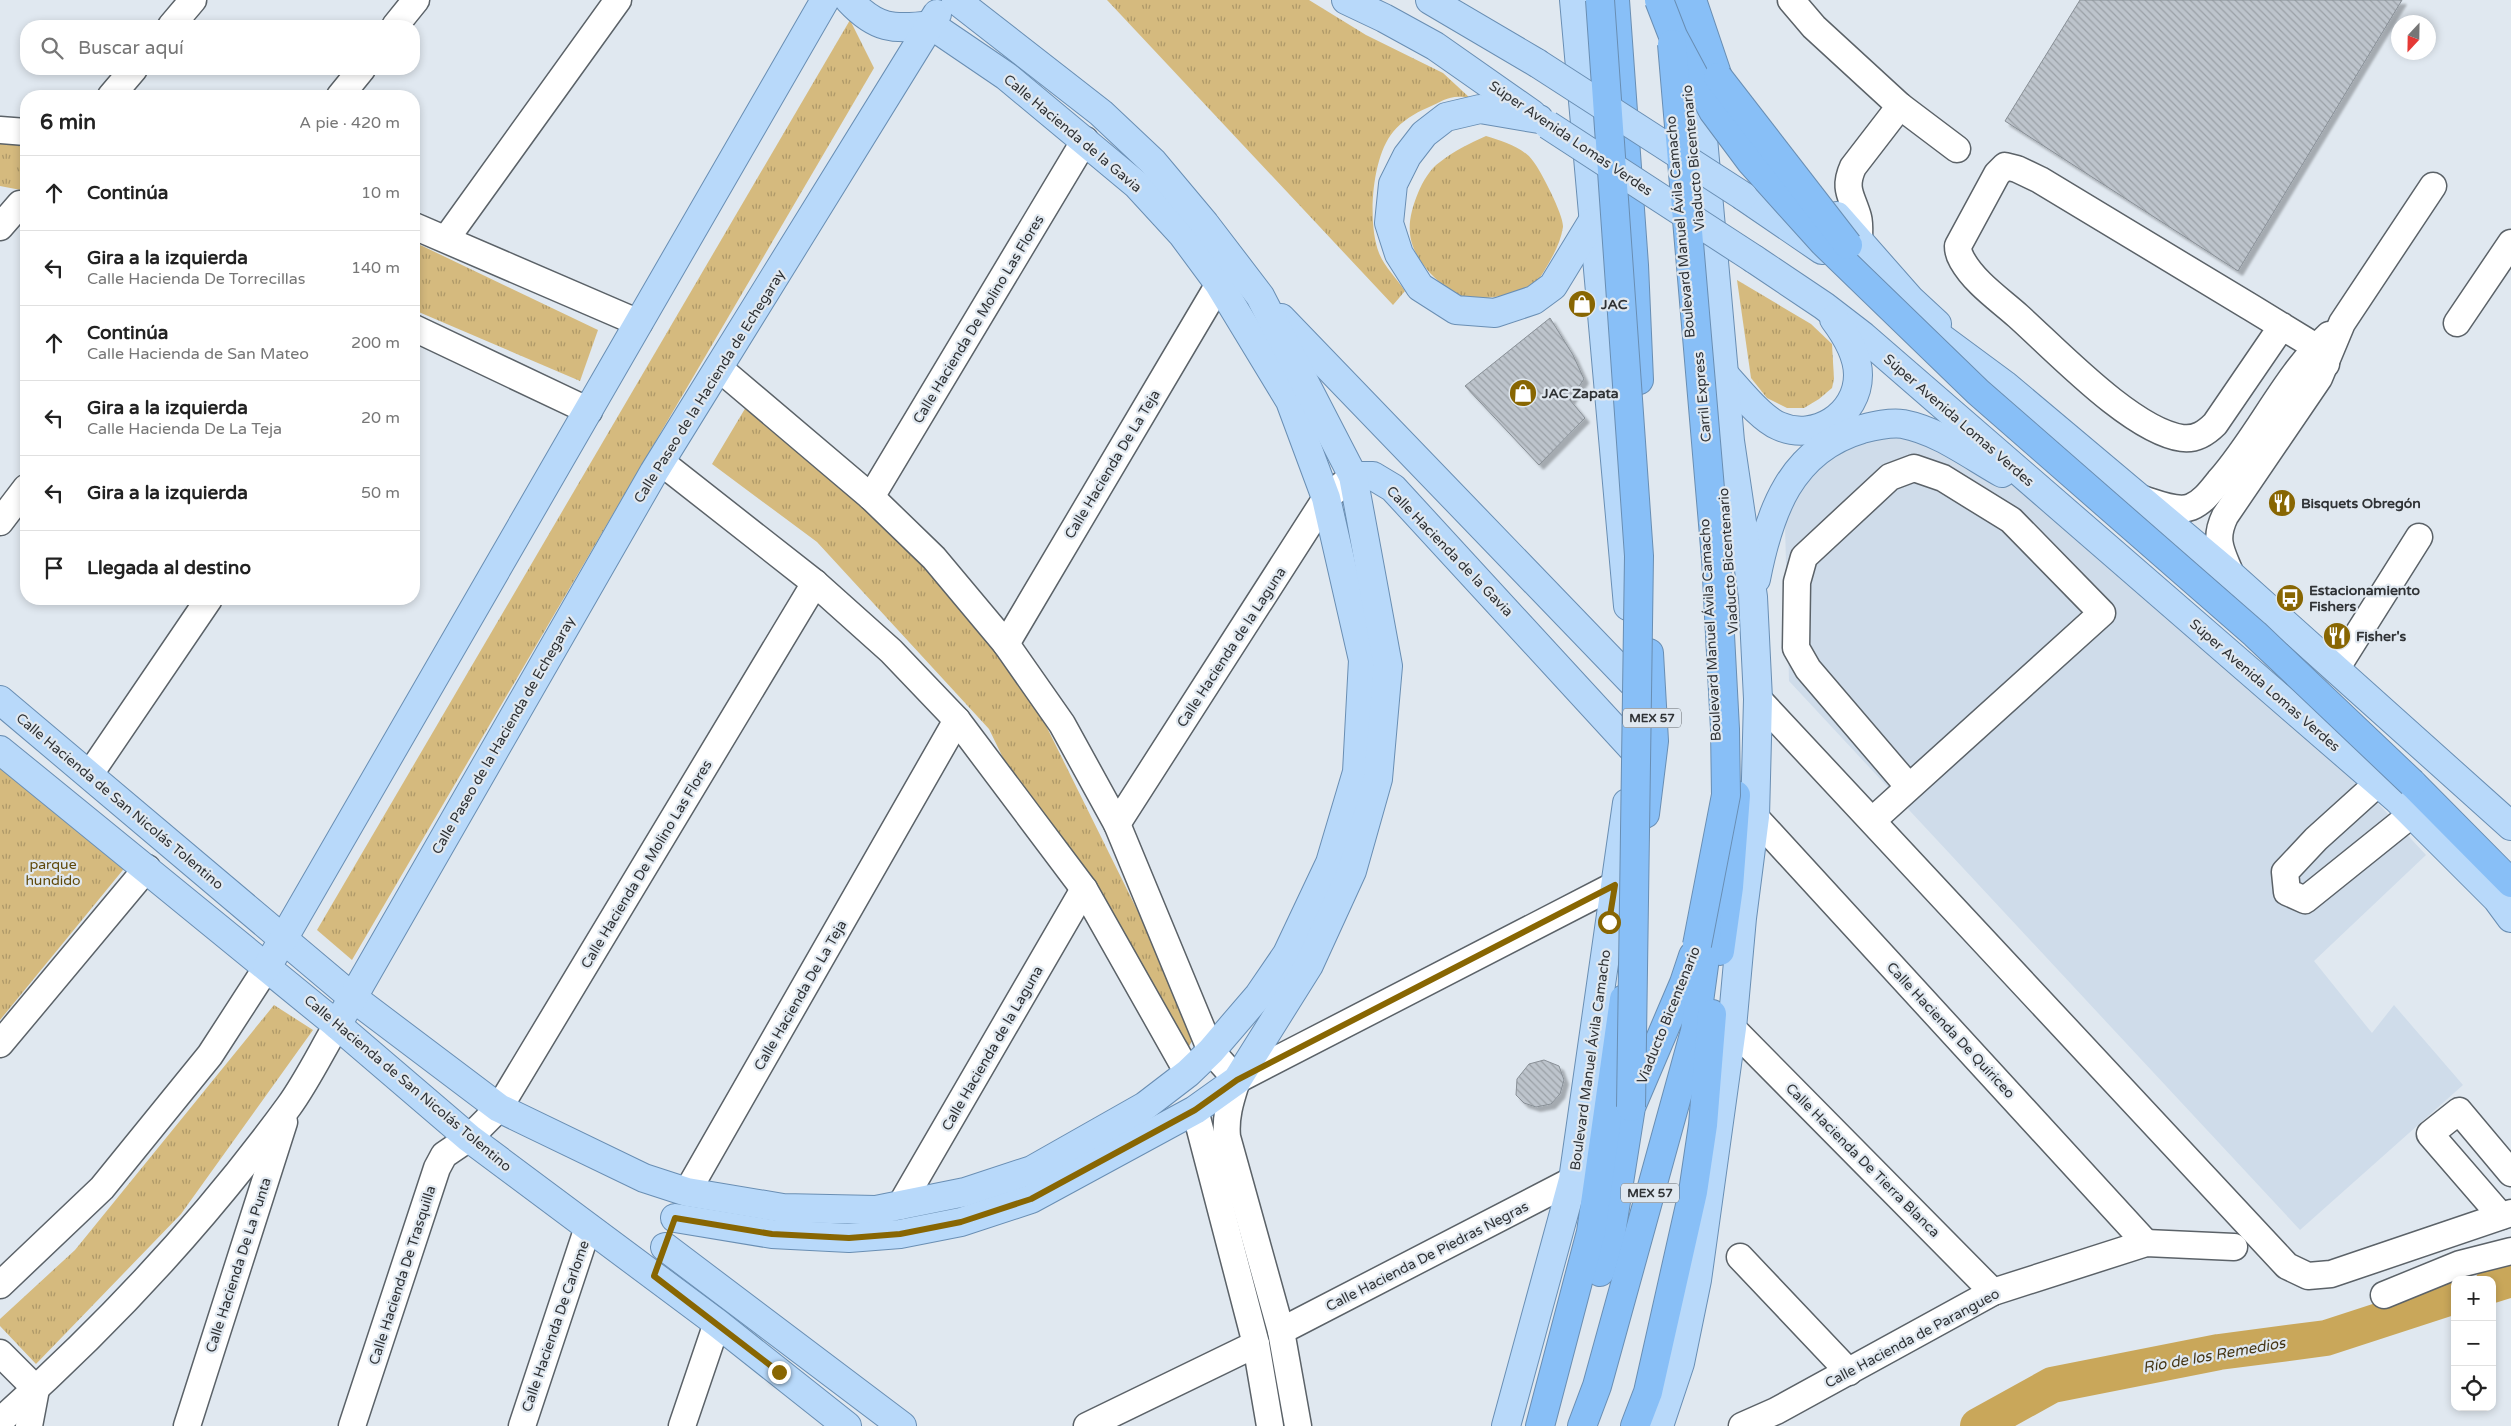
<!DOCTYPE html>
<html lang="es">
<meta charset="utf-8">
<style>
body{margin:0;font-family:"Varela Round",sans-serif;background:#f6f6f6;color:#222}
.controls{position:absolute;right:15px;bottom:15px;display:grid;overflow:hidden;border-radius:10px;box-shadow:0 2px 8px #0003}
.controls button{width:45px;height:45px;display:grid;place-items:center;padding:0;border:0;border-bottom:1px solid #e0e0e0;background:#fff;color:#222;font:25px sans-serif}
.compass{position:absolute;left:2391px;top:15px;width:45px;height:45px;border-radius:50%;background:#fff;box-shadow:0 2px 8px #0003;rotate:202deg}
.stop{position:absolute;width:15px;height:15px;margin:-11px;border:4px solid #886602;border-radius:50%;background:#fff}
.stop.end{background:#886602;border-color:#fff;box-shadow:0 1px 5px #0008}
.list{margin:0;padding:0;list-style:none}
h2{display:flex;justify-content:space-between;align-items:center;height:65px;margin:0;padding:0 20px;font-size:21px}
h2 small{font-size:16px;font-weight:400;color:#767676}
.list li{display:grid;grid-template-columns:32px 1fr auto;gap:15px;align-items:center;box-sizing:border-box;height:75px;padding:0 20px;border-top:1px solid #e0e0e0}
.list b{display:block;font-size:19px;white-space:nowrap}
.list p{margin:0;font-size:16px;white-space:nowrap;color:#767676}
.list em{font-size:16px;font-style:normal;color:#767676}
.icon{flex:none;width:28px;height:28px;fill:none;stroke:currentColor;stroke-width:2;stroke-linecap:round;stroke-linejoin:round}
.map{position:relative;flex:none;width:2511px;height:1426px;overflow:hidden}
.search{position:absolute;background:#fff;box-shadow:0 2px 8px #0003;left:20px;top:20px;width:400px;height:55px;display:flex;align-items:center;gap:12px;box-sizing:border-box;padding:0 18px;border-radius:20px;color:#767676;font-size:19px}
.panel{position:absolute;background:#fff;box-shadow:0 2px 8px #0003;left:20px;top:90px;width:400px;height:515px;border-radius:20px}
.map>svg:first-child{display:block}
.built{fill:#cfdcea}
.grass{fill:url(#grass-tufts)}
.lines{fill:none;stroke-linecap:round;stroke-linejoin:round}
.river{stroke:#c9a75a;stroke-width:36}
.building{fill:url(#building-back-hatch);stroke:#888f96;filter:url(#shadow)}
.minor-casing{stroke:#5b6268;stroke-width:29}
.major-casing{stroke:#698eb3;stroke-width:30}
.highway-casing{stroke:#698eb3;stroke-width:30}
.minor{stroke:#fff;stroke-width:26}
.major{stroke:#b8d9fa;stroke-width:28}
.highway{stroke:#88bff7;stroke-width:28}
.major-bridge-casing{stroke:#698eb3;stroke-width:30;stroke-linecap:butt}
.highway-bridge-casing{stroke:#698eb3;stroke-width:30;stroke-linecap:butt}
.major-bridge{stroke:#b8d9fa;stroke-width:28}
.highway-bridge{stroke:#88bff7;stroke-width:28}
.route{stroke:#886602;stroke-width:6}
.labels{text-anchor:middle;stroke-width:4.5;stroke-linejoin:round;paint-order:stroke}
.shield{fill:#e0e8f0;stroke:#64696d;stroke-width:1}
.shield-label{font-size:12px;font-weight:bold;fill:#2f3235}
.street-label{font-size:14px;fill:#2f3235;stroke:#e0e8f0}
.poi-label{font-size:14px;font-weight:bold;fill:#2f3235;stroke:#e0e8f0;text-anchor:start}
.park-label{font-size:14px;fill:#5f4809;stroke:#e0e8f0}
.water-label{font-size:15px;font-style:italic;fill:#453615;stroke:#e0e8f0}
</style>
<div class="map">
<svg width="2511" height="1426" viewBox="0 0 2511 1426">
<defs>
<pattern id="grass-tufts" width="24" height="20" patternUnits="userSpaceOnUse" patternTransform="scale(1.25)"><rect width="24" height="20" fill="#d5ba7e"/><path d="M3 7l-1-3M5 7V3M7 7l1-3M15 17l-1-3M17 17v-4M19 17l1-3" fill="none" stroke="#ad9868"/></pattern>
<pattern id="building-back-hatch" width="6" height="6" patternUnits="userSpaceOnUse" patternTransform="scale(1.25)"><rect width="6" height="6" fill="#bdc4cc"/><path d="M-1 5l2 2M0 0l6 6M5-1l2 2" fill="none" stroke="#9aa0a6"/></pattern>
<filter id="shadow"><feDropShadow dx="4.5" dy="4.5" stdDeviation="1" flood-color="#0004"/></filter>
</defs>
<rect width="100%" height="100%" fill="#e0e8f0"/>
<polygon class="built" points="1901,427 1988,465 2116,556 2282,700 2426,855 2314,961 2372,1033 2394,1005 2463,1085 2300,1230 1789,681 1785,525 1803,478 1844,446"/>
<g class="grass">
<path d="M 1107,0 L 1309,0 L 1366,35 L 1443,73 L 1470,98 C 1450,94 1445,100 1427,108 C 1415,113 1402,121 1393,132 C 1372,157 1367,222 1379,253 C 1384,266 1397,279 1405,291 L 1393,305 Z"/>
<polygon points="850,20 874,68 352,960 317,930"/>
<polygon points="0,128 26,133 26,191 0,186"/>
<path d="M 1486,136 C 1502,141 1523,147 1533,161 C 1541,171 1564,216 1563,227 C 1560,248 1545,269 1535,286 C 1514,293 1493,300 1471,298 C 1454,296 1442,285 1430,273 C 1406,246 1405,225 1418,193 C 1423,181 1430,169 1440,162 C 1454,151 1470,143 1486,136 Z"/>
<polygon points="414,242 598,330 580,381 414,310"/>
<polygon points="1737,280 1811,324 1832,344 1834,379 1832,388 1819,399 1804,408 1787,408 1767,398 1751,378"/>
<polygon points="746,407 826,472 919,556 1020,673 1197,1031 1180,1064 1036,826 989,729 817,542 712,464"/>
<polygon points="0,763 127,865 0,1020"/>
<polygon points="274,1005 313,1030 181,1214 36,1364 0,1326 0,1319 75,1250"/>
</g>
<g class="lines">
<g class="river">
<polyline points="2492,1285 2511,1279"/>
<polyline points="1978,1426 2052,1385 2219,1352 2326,1338 2455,1296"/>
</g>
</g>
<g class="building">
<polygon points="2080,0 2402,0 2238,271 2005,121"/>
<polygon points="1550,318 1573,355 1584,379 1570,400 1585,418 1539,465 1465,386"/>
<polygon points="1544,1060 1559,1066 1564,1080 1560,1094 1551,1104 1536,1107 1524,1103 1516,1095 1517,1079 1529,1064"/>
</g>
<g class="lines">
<defs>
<g id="minor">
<polyline points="1791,0 1814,27 1900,106 1957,149"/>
<polyline points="171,26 193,0"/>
<polyline points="395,26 416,0"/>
<polyline points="111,96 134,69"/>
<polyline points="340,96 362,69"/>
<polyline points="0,130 26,132"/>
<polyline points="414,226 639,323"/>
<polyline points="0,227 20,204"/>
<polyline points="446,239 618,0"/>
<path d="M 1859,241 C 1859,233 1860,224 1858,217 C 1852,196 1843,189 1853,167 L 1900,106"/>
<polyline points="2457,323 2511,243"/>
<path d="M 2282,326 L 2215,424 C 2206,433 2196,440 2182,438 C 2132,431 2056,350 2018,316 C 1999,299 1975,283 1962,260 C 1959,255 1958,252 1958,246 L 1997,174 L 2005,166 L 2017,169 L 2040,180 L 2247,305 L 2252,308 L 2316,347 L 2326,364"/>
<polyline points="414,328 589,411"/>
<polyline points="720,369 871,497 934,558 1006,644 1062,724 1117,824 1211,1051 1237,1080"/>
<polyline points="661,462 815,583 891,651 957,720 1084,889 1188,1073"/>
<polyline points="871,497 1085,140"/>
<path d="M 2139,498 C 2154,502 2176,513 2191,507 C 2203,502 2211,491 2219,481 C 2259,436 2284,377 2329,335"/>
<polyline points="0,522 26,488"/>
<path d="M 2231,575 C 2222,552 2213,541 2225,516 L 2319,378 L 2342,323 L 2433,186"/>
<polyline points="1006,644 1219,284"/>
<polyline points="2336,669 2419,537"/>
<polyline points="1758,699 2287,1266 2308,1276 2331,1274 2511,1213"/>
<polyline points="90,774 209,599"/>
<polyline points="2378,783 2316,839 2285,872 2287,892 2305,900 2412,814"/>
<polyline points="1755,817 2146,1243"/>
<path d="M 1873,820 C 1949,751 2025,682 2102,613 L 2011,520 L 1943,478 L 1914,468 L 1890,477 L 1804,557 L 1797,582 L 1796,648 L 1808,669 L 1909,787"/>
<polyline points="1117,824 1326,498 1353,476"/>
<polyline points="1732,1028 1993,1292"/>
<polyline points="0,1044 147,868"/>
<polyline points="1237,1080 1615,885"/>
<path d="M 1237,1080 C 1231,1099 1225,1116 1227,1137 L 1281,1331 L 1298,1426"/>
<polyline points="1195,1110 1256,1344 1270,1426"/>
<polyline points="687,1192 957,720"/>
<polyline points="900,1206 1084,889"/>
<polyline points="2501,1216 2430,1134 2459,1111 2511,1173"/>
<polyline points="1740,1257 1849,1372"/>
<polyline points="0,1285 102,1188 210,1055 267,967"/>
<polyline points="2384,1295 2460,1264 2511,1251"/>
<polyline points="1281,1331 1573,1180"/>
<polyline points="0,1353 36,1389 29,1426"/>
<path d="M 0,1421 C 106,1327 205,1221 289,1106 C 307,1081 321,1052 337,1025"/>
<polyline points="187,1426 284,1122"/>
<polyline points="352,1426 437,1168 444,1155 469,1138 499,1108 815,583"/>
<polyline points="522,1426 588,1227"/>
<polyline points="682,1426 717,1323"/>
<polyline points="1087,1426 1256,1344"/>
<polyline points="1742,1426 1776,1411 1993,1292 2146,1243 2234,1247"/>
</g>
<g id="major">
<polyline points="1346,0 1384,18 1435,46 1532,114"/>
<polyline points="1430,0 1537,63"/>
<path d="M 1574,0 C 1591,202 1611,404 1628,606"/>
<polyline points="1539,119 1480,109 1446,117 1424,134 1407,156 1393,184 1389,223 1399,254 1420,287 1456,310 1495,313 1534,300 1553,286 1592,222"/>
<polyline points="1743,196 1822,250"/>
<polyline points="1837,216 1910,299 1937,324"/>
<polyline points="1754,259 1824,306 1863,336 2398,800 2497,899 2511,918"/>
<polyline points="1913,317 2005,385 2231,575 2511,826"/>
<polyline points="1281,318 1634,684"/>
<path d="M 1723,373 C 1738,389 1760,418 1779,426 C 1815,442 1858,415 1858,375 C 1858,355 1846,335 1834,319"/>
<polyline points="1353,476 1373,476 1393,488 1634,750"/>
<path d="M 1756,579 C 1769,513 1790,450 1862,429 C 1874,426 1890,422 1903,424 C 1939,431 1970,455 2002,473"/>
<path d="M 0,700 L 352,997 L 499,1108 L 644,1178 L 687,1192 L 783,1208 L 876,1210 L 965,1192 L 1032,1170 L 1145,1106 L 1188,1073 L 1211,1051 L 1259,995 L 1287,954 L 1330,863 L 1357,772 L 1363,660 L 1326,498 L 1290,401 L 1219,284 L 1182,234 L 1137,185 L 1006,76 L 931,25 C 893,30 876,29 849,0"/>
<polyline points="0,750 337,1025 469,1138 717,1323 847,1426"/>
<polyline points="267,967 825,0"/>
<polyline points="337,1025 654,472 937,14"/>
<polyline points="675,1218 772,1234 849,1238 900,1234 961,1222 1031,1199 1195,1110 1237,1080 1309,965 1352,871 1378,779 1388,666 1353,476 1260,296 1205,224 1153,162 1101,113 956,0"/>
<polyline points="665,1247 902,1426"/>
<polyline points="1506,1426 1573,1180 1627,803"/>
<polyline points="1659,1426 1680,1363 1697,1280 1732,1028 1742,918 1755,817 1758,699 1753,597 1730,441 1698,82"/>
</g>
<g id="highway">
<polyline points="1615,0 1634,265 1639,380"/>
<polyline points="1681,0 1685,61"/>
<polyline points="1692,0 1718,77"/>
<polyline points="2412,783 2511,883"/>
<polyline points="1645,814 1654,741 1649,653"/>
<polyline points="1720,951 1729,887 1736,795"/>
<polyline points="1600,1272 1611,1233 1631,1107 1684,983 1693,956"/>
<polyline points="1540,1426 1591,1232 1624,999"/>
<polyline points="1582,1426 1597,1386 1695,1031 1705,958 1707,919"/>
<polyline points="1635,1426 1648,1392 1693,1192 1703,1125 1712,1014"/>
</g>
</defs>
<use href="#minor" class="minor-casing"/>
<use href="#major" class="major-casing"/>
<use href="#highway" class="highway-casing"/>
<use href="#minor" class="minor"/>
<use href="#major" class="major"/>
<use href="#highway" class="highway"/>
<defs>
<g id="major-bridge">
<polyline points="1537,63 1743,196"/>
<polyline points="1548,125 1754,259"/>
</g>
<g id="highway-bridge">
<polyline points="1600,0 1639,556 1631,1107"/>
<polyline points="1659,0 1673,36 1713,111 1751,162 1823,242 1978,392 2255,634 2412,783"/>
<polyline points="1672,44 1716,559 1725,729 1726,795 1697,945"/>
<polyline points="1718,77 1848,245"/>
</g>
</defs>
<use href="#major-bridge" class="major-bridge-casing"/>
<use href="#highway-bridge" class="highway-bridge-casing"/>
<use href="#major-bridge" class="major-bridge"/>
<use href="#highway-bridge" class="highway-bridge"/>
</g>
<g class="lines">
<polyline class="route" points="779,1372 654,1276 675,1218 772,1234 849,1238 900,1234 961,1222 1031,1199 1195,1110 1237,1080 1615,885 1609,922"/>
</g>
<defs>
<symbol id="shop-disc" viewBox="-11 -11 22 22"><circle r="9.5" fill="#886602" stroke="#e0e8f0"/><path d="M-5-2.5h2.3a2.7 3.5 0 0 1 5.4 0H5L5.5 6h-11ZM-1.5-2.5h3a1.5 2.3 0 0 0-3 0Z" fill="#fff"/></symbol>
<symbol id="restaurant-disc" viewBox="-11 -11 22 22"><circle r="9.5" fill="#886602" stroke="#e0e8f0"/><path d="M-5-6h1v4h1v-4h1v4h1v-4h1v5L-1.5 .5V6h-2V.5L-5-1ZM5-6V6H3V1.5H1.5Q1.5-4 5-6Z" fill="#fff"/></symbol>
<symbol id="bus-disc" viewBox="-11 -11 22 22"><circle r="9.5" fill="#886602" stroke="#e0e8f0"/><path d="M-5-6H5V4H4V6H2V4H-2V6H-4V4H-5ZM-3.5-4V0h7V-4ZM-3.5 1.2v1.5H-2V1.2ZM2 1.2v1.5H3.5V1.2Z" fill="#fff"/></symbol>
</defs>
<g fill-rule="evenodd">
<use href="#shop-disc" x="1566" y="288" width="32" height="32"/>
<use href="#shop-disc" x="1507" y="377" width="32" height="32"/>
<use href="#restaurant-disc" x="2266" y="487" width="32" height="32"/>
<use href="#bus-disc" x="2274" y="582" width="32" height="32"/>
<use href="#restaurant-disc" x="2321" y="620" width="32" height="32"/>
</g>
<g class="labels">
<g class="shield">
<rect x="1623" y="708.5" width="58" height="19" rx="4"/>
<rect x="1621" y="1183.5" width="58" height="19" rx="4"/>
</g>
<g class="shield-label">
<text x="1652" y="722">MEX 57</text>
<text x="1650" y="1197">MEX 57</text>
</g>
<g class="street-label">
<text transform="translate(1073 133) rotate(40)" y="5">Calle Hacienda de la Gavia</text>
<text transform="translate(1571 138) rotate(34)" y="5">Súper Avenida Lomas Verdes</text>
<text transform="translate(1693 158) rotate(-95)" y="5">Viaducto Bicentenario</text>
<text transform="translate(1680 227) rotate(-95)" y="5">Boulevard Manuel Ávila Camacho</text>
<text transform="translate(978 319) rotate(-59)" y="5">Calle Hacienda De Molino Las Flores</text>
<text transform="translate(709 386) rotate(-58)" y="5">Calle Paseo de la Hacienda de Echegaray</text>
<text transform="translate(1702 397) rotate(-95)" y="5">Carril Express</text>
<text transform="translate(1959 420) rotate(41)" y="5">Súper Avenida Lomas Verdes</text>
<text transform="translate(1112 464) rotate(-59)" y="5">Calle Hacienda De La Teja</text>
<text transform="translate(1450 551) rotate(46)" y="5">Calle Hacienda de la Gavia</text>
<text transform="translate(1728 561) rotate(-94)" y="5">Viaducto Bicentenario</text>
<text transform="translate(1710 630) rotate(-93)" y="5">Boulevard Manuel Ávila Camacho</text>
<text transform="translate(1231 647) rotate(-57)" y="5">Calle Hacienda de la Laguna</text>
<text transform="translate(2265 685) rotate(41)" y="5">Súper Avenida Lomas Verdes</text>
<text transform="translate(503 735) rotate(-60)" y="5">Calle Paseo de la Hacienda de Echegaray</text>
<text transform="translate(120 801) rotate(40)" y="5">Calle Hacienda de San Nicolás Tolentino</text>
<text transform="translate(646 864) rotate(-59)" y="5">Calle Hacienda De Molino Las Flores</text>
<text transform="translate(800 995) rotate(-60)" y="5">Calle Hacienda De La Teja</text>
<text transform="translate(1668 1015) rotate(-68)" y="5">Viaducto Bicentenario</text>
<text transform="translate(1951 1030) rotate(47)" y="5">Calle Hacienda De Quiriceo</text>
<text transform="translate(992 1048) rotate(-60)" y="5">Calle Hacienda de la Laguna</text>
<text transform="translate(1590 1060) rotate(-82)" y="5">Boulevard Manuel Ávila Camacho</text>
<text transform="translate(408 1083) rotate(40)" y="5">Calle Hacienda de San Nicolás Tolentino</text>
<text transform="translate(1863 1160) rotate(45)" y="5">Calle Hacienda De Tierra Blanca</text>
<text transform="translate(1427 1256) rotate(-27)" y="5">Calle Hacienda De Piedras Negras</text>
<text transform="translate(238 1265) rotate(-72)" y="5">Calle Hacienda De La Punta</text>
<text transform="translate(402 1275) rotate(-72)" y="5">Calle Hacienda De Trasquilla</text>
<text transform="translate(555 1326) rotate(-71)" y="5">Calle Hacienda De Carlome</text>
<text transform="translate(1912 1338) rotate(-28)" y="5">Calle Hacienda de Parangueo</text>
</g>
<g class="poi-label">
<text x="1601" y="309">JAC</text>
<text x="1542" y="398">JAC Zapata</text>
<text x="2301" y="508">Bisquets Obregón</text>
<text x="2309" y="595">Estacionamiento<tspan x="2309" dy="16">Fishers</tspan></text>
<text x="2356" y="641">Fisher's</text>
</g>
<g class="park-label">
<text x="53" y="869">parque<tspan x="53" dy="16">hundido</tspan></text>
</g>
<g class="water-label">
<text transform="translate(2214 1355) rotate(-10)" y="5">Río de los Remedios</text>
</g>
</g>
</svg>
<div class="controls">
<button>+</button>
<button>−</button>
<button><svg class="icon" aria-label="locate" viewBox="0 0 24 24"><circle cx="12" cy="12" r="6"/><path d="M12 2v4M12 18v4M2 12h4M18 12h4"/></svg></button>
</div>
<svg class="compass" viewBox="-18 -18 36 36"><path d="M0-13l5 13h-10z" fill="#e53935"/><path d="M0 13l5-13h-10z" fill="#767676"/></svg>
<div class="stop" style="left:1609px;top:922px"></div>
<div class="stop end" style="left:779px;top:1372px"></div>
<div class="search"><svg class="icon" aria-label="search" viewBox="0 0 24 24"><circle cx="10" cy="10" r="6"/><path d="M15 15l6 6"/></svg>Buscar aquí</div>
<section class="panel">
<h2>6 min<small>A pie · 420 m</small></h2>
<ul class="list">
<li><svg class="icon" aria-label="ahead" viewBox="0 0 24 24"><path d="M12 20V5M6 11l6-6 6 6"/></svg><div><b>Continúa</b></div><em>10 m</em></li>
<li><svg class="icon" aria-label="left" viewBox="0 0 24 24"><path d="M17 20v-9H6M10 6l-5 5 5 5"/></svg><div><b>Gira a la izquierda</b><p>Calle Hacienda De Torrecillas</p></div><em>140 m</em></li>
<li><svg class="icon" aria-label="ahead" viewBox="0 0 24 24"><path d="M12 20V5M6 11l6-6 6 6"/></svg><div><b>Continúa</b><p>Calle Hacienda de San Mateo</p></div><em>200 m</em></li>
<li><svg class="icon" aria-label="left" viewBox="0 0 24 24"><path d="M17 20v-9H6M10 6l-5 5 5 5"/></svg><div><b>Gira a la izquierda</b><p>Calle Hacienda De La Teja</p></div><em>20 m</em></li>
<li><svg class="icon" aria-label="left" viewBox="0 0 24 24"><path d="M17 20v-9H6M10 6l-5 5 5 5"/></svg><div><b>Gira a la izquierda</b></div><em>50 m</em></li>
<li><svg class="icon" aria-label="arrive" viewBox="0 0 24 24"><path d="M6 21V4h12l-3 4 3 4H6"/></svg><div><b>Llegada al destino</b></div></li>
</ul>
</section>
</div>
